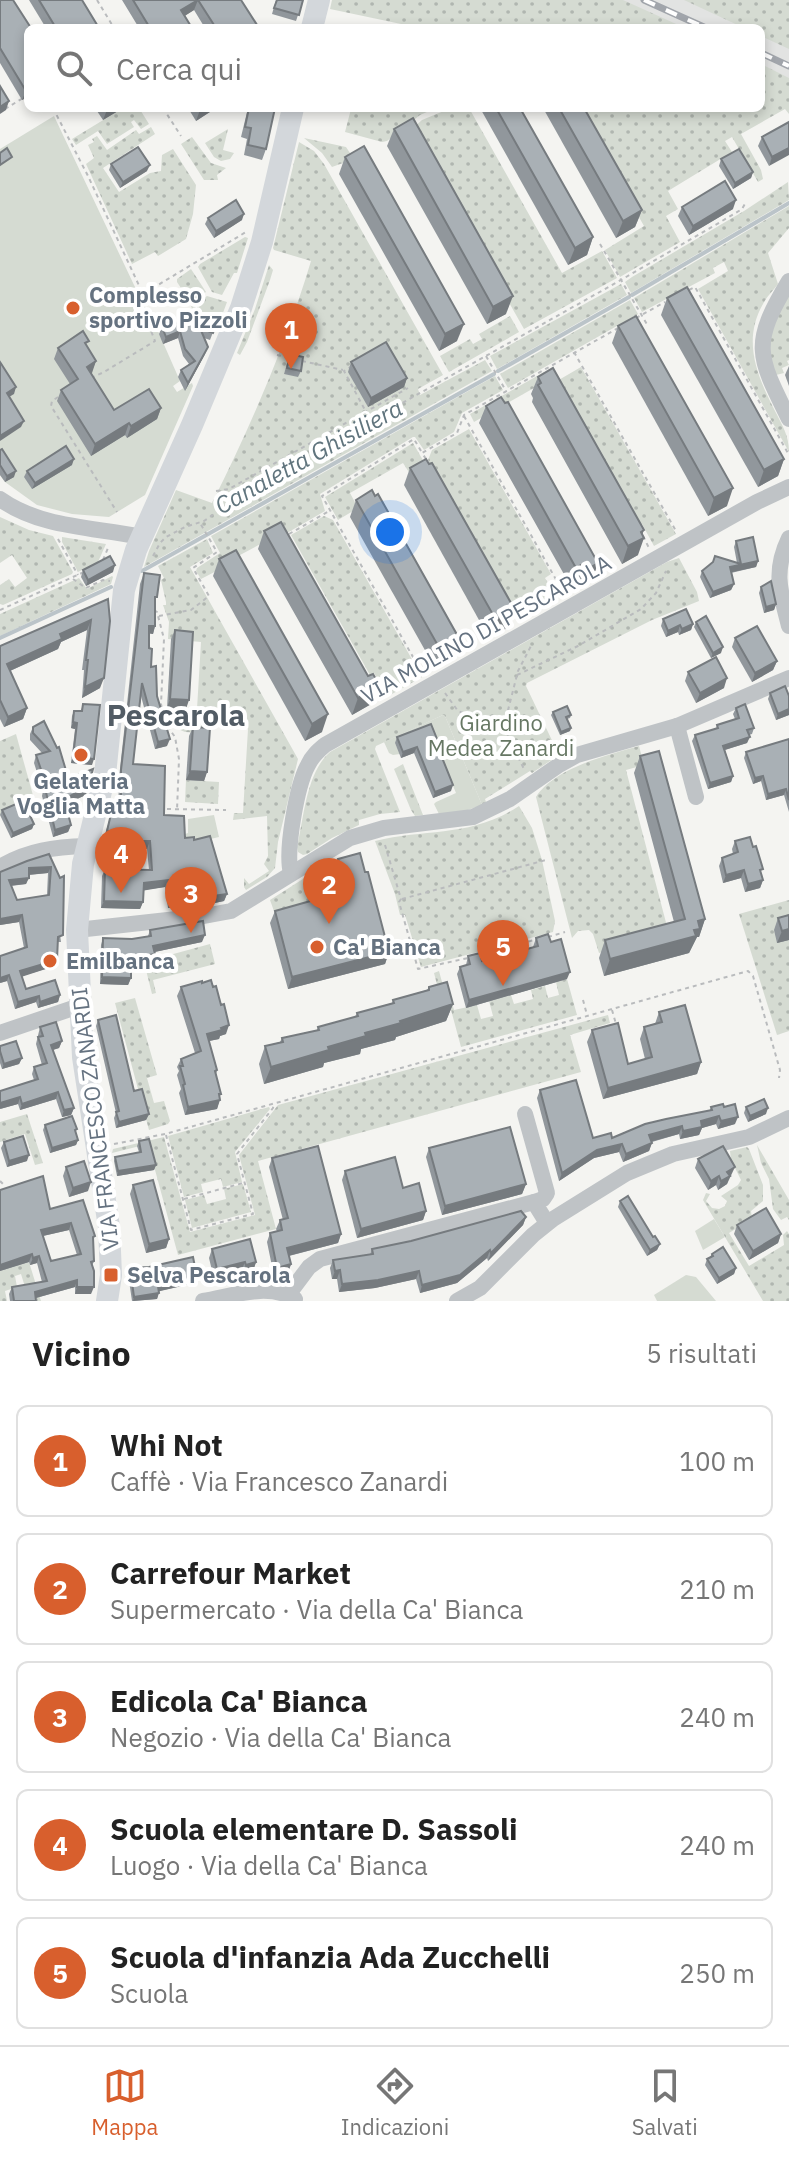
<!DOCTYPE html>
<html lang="it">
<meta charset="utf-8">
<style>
body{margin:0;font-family:"IBM Plex Sans",sans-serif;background:#f6f6f6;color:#222}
.you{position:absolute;left:390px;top:532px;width:28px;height:28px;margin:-20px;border:6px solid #fff;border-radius:50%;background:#1a73e8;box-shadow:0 0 0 12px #1a73e833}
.badge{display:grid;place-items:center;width:52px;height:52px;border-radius:50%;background:#d85f2d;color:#fff;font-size:26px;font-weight:700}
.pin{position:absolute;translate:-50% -66px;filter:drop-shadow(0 2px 4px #0008)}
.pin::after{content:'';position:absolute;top:42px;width:28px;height:24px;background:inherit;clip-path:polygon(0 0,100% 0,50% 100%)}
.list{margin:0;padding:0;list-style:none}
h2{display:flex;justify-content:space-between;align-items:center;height:104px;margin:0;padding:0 32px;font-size:34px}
h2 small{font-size:26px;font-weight:400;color:#767676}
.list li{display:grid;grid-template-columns:52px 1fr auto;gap:24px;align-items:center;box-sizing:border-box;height:112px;margin:0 16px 16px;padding:0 16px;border:2px solid #e0e0e0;border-radius:12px}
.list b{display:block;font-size:30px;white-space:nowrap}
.list p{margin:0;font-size:26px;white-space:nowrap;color:#767676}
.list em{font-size:26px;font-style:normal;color:#767676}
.icon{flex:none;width:44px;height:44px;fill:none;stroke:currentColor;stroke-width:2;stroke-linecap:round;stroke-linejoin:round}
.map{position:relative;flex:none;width:789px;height:1301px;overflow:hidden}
.search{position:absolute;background:#fff;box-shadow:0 4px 12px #0003;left:24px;right:24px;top:24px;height:88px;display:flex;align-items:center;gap:20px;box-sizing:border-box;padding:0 28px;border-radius:12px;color:#767676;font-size:30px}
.sheet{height:744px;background:#fff}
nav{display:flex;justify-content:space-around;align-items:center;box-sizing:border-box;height:112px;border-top:2px solid #e0e0e0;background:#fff;font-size:22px;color:#767676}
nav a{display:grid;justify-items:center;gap:4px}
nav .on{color:#d85f2d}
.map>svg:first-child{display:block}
.built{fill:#e2e3e2}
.grass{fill:url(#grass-dots)}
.garden{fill:#d5dbd2}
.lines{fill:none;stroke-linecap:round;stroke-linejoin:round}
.stream{stroke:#bbc4c9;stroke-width:4}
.path{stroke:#b9bbbd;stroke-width:2;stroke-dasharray:4 4;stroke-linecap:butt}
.minor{stroke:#bfc3c6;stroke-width:16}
.major{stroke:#d3d7db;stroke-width:22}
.rail-casing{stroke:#a1a5ab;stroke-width:7}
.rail{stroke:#fff;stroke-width:4;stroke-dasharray:12;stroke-linecap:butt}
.wall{fill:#91979c;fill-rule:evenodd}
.shaded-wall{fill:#767b7f}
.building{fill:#a9b0b5;stroke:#767b7f;stroke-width:2;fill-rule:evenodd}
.poi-dot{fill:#d85f2d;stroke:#fff;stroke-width:3}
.labels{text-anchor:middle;stroke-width:8;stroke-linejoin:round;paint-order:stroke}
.poi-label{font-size:22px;font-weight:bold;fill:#657280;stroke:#fff;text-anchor:start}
.street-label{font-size:22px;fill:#657280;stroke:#fff}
.park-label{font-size:22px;fill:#667763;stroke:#fff}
.water-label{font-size:24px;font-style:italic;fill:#60747d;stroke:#fff}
.district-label{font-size:30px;font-weight:bold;fill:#525c65;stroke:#fff}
</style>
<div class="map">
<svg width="789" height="1301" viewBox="0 0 789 1301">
<defs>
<pattern id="grass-dots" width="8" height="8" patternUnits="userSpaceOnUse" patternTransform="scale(2)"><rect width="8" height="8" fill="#d5dbd2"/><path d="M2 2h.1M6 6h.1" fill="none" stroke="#b0b6b0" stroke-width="1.8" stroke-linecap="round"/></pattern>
</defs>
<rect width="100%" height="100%" fill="#f4f4f1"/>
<polygon class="built" points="544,0 742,0 789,22 789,99 761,89 761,28 612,28"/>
<g class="grass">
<polygon points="332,0 623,0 685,28 420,28 330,9"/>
<polygon points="684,0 789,0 789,49 761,36 761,28 744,28"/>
<polygon points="761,64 789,78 789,114 785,109 741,134 761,170 763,179 758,182 732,137 725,141 732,152 668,191 678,209 666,216 680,242 620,277 605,250 644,226 577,108 761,108"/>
<polygon points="123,108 139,108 149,124 141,129 134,120 131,122 134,127 107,144 98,131 76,145 72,139"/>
<polygon points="349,108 436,108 420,115 387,141 382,142 345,132 351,109"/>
<polygon points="451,108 469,108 562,273 602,251 617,278 524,329 411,130 422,120"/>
<polygon points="151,127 155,134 103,168 119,192 150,173 161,171 162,155 173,149 196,185 193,214 186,239 158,256 155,252 132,264 86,164 94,158 88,145 94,142 92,139 97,136 107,150 136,130 139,134"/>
<polygon points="228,129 223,150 234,153 230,159 221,161 214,157 205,143"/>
<polygon points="192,137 211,163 226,168 217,175 218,180 204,180 181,144"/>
<polygon points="304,138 346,147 354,159 332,167 322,153"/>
<path d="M 299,142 L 314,151 L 324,164 L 443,375 L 418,389 L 420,395 L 485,360 L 492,371 L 144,567 L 149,551 L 176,490 L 212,503 C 251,426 286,344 311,261 L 274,250 L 273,248 Z"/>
<polygon points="788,182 789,200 631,293 625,282 632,277 744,211"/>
<path d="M 789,206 L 789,228 L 768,253 L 778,284 C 773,291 767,296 763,304 C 742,341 757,376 775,411 C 782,425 789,435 789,452 L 698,289 L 728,271 L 724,262 L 713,268 L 715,273 L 642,312 L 634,298 Z"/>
<polygon points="245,237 248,238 237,273 234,273 222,295 212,292 198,267 200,264"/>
<polygon points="269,265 273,270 270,280 247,342 240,355 237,353 255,309"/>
<polygon points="191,269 206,292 190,302 177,282 177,279"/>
<polygon points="621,284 627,295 497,369 490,356"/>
<polygon points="789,292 789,360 787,361 789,365 782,368 784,373 776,375 772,371 769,336"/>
<polygon points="207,296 227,302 220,321 206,317 195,316 191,306"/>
<polygon points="630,300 638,314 508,388 500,374"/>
<polygon points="510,316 519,332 449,372 440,356 470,339 473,344 482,339 479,334"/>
<polygon points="581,367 676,534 654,546 642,524 638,525 557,381"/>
<polygon points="544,372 548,380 474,422 470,414"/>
<polygon points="495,376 503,390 462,413 454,432 424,450 415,437 413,437 320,494 325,511 287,533 281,533 227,562 228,565 201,579 196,571 197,568 220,553 211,536"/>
<polygon points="469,429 551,574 545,578 558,600 521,621 428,460 432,450"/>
<polygon points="413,443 428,469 412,477 403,463 350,493 358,508 338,520 325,497"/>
<polygon points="324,516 333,520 422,677 385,698 375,681 377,678 374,673 370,675 291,535"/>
<polygon points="0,517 29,530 53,536 73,572 72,574 3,605 0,604 0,585 9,579 15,587 27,578 12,555 0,563"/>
<polygon points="62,537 106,544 98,562 78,572 62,542"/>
<polygon points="207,539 213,553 190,567 298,759 278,842 275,868 267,877 246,890 244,887 244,878 249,884 269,871 264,864 268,856 267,816 233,820 234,813 243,813 248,729 239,728 239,716 208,714 207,733 185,732 171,726 165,709 197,709 201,642 168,639 169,622 163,605 166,605 166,602 161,580 164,578 158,566"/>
<path d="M 679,558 L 697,592 L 699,601 L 652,620 L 527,683 L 526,686 L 559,755 L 532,773 L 530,771 L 485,799 L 486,802 L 482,805 L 445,716 L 443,715 L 376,746 L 375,749 L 400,812 L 380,814 L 359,820 L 359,825 L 332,838 L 307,854 L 303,855 L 298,852 L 297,847 C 304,818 306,773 330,752 L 667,562 Z"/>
<polygon points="112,576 113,577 111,584 0,636 0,614 79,578 87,589"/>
<polygon points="16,734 34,799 0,815 0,741"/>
<path d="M 639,746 L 644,765 L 626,770 L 669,934 L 599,953 L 593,934 L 589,930 L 578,931 L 572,938 L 536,797 C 554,768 608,755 639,746 Z"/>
<polygon points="403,764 423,815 415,816 411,810 394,769"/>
<polygon points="186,780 219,782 218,804 185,802"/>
<path d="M 519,806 L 532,828 L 542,860 L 555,921 L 553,932 L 421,967 L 405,915 L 400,915 L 395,894 L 375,841 C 427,828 470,838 519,806 Z"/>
<polygon points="317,870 319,872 326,900 275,914 270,900"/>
<polygon points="789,900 789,1031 777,1035 739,914"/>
<polygon points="210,944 215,964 153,980 156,993 152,994 144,962"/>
<polygon points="439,971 445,993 449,992 454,1010 477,1005 481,1019 493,1016 489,1001 511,995 514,1004 533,999 531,990 545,986 548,998 559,995 556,982 567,979 577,1015 461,1047 447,995 440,996 434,973"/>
<polygon points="135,998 157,1075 147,1078 154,1103 164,1101 170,1121 168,1124 149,1130 115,1003"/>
<polygon points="608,1015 610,1023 570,1035 581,1072 258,1161 276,1229 178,1255 148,1144 112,1153 113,1149 164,1137 190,1232 255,1215 239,1155 278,1105"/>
<polygon points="269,1107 270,1109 235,1152 242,1182 223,1187 221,1179 201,1184 203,1192 184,1197 168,1136"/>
<polygon points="27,1114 43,1163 35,1165 25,1134 0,1142 0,1122"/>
<polygon points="757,1145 789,1200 789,1220 787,1217 781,1220 773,1209 769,1179 761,1163"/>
<polygon points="747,1147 749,1149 763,1185 763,1201 751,1211 752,1219 729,1233 749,1266 784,1245 783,1235 787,1231 789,1234 789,1301 763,1301 703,1200 706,1193 710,1194 706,1201 712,1208 719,1209 725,1206 727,1201 721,1196 738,1185 741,1180 731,1160 730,1151"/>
<polygon points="243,1184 251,1212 192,1228 185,1200 204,1195 207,1204 226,1199 224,1189"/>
<polygon points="29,1262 41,1301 37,1301 31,1286 25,1287 21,1274 15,1276 17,1287 5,1291 7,1301 0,1301 0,1271"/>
</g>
<g class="garden">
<polygon points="54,116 134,285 158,331 180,381 173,386 177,392 192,383 193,386 145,495 109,517 72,514 37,505 5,482 0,475 0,149"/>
<polygon points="443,715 445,716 482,805 462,812 439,814 434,804 436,802 456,793 438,749 395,743 400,754 393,755 389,753 384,742"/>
<polygon points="214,815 219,837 185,845 185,834 188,833 188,819"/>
<polygon points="714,1219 725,1237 703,1250 695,1231"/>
<polygon points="686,1275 696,1277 716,1301 657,1301 654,1295"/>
</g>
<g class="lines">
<g class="stream">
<polyline points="632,295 789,203"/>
<polyline points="498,371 629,297"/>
<polyline points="142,571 494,374"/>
<polyline points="0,638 111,587"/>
</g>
<g class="path">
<polyline points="97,0 114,28"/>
<polyline points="53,108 88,176 143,294"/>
<polyline points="163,108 181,136"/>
<polyline points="5,109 28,95"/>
<polyline points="600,244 648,326"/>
<polyline points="689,290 695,287 789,455"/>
<polyline points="636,318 665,302"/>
<polyline points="574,352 676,531"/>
<polyline points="277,355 288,358"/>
<polyline points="486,356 506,391"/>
<polyline points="302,361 343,370"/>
<polyline points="352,366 344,371 365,410"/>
<polyline points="91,378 104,372 155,341 139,301 143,294 246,232"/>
<polyline points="58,397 52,401 51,406 117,512"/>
<polyline points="464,416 563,592"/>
<polyline points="421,451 414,439 322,496 422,673"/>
<polyline points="426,459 422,453 457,433 464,415 620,327"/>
<polyline points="216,491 229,489 408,388"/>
<polyline points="289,534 329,511"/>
<polyline points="643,536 649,548"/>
<polyline points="58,539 78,575"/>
<polyline points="153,556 160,543 166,537 185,527 204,521 251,488 621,280 734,214 742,209 746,202"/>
<polyline points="103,560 108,548"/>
<polyline points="73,579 86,588 103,580 110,581"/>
<polyline points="0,610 84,572"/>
<polyline points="154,610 157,612 164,639 161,704 165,723 175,737 179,759 177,810"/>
<polyline points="159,616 191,610 209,596 193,568 217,552 200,523"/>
<polyline points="517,675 578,646 641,609 656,593 666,571"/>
<polyline points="445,693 458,711 496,727 503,727 524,769"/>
<polyline points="504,726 518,671 531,646"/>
<polyline points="167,809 226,810"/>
<polyline points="385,845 401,899 399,902 418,969 468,958"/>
<polyline points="402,899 546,860"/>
<polyline points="548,937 565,932"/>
<polyline points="513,946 534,940"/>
<polyline points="478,955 503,949"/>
<polyline points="583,1000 587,1015"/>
<polyline points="612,1010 616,1024"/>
<polyline points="166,1135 191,1230 253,1214 237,1154 273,1108 274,1103"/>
<polyline points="114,1144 165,1134 748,971 753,976 780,1070 779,1078"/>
<polyline points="0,1181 5,1186"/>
<polyline points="184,1199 243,1183"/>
</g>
<g class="minor">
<path d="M 789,281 C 751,344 757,355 789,419"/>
<path d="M 0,499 C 41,528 93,527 141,537"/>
<path d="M 789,538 C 773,571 780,591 789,626"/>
<polyline points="677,726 696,797"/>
<path d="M 0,867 C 28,850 55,847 87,846"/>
<path d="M 291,873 C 285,851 297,785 308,765 C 312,756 318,751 325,745 L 757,502 L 789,487"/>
<polyline points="77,930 204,916 231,911 350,838 384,828 473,817 510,799 559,765 577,755 677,726 789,678"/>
<polyline points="0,1033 79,1006"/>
<polyline points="525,1114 547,1193 543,1199 534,1202 547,1223"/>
<polyline points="288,1295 309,1267 320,1259 534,1202"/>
<path d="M 203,1301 C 233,1296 268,1282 295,1299"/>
<polyline points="457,1301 480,1288 533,1235 553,1219 627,1173 673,1154 749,1137 789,1118"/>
</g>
<g class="major">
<polyline points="312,28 319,0"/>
<polyline points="107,1301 111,1275 109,1227 83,1057 77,930 83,864 105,775 124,590 136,550 192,425 241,308 262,242 293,108"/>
</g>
<defs>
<g id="rail">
<polyline points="644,0 706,28"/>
<polyline points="761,53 789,66"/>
</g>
</defs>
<use href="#rail" class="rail-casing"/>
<use href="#rail" class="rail"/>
</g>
<g class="wall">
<polygon points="0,0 28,97 22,100 0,63"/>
<polygon points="29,0 82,0 99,28 46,28"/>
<polygon points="122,0 241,0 259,28 205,28 194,10 184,16 192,28 139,28"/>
<polygon points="276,0 303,0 296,21 272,14"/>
<polygon points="95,108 123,108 103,120"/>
<polygon points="188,108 216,108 196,121"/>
<polygon points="248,108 275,108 266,149 262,160 244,155 247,139 241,137"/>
<polygon points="480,108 520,108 593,237 587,255 568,265"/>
<polygon points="543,108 584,108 642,210 635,227 616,238"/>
<polygon points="789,122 769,166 758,146 762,137"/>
<polygon points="394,129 506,314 487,324 387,146"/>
<polygon points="345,157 457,341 439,351 339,174"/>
<polygon points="721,159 753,172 751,178 733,189 719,166"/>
<polygon points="111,164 147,171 120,188 109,170"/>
<polygon points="682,207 733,209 689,235 678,216"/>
<polygon points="208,218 242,220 214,238 205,224"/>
<polygon points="667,298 784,459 778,476 758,487 661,315"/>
<polygon points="218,319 210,340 204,338 205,354 185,391 178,377 181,370 189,364 183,356 178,338 163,344 159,334 162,327"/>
<polygon points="618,326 727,506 708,516 612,343"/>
<polygon points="87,347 96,361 91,373 114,410 161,408 157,419 127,438 125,435 91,456 57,401 61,390 70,384 54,359 58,348"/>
<polygon points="290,354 301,371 298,377 284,374"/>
<polygon points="351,362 407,378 404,387 368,407 348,372"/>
<polygon points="789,366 789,386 785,375"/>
<polygon points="538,377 638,555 622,564 532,402 533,398 531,394"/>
<polygon points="486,406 598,563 592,580 577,588 574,583 570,585 479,423"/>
<polygon points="0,450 14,477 5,482 0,475"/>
<polygon points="72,465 32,489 24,477 27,471"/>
<polygon points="410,468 515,610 509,627 489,638 404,485"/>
<polygon points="356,500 454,658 435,668 350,517"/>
<polygon points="264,531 368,676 380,686 373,703 352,715 258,549"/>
<polygon points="736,541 758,561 756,567 731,573 734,584 731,590 710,598 700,577 702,571 737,563 734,547"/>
<polygon points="219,559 322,732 305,741 213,576"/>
<polygon points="83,570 113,572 86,586 81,577"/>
<polygon points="144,573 155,604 155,626 153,634 149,633 149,648 151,667 167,746 155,749 141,696 133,764 164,815 185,838 194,840 227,894 224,901 210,904 209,896 192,899 190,904 168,908 165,887 143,890 143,902 140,909 101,908 102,876 105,869 149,870 147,849 127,848 127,844 117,843 117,840 104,838 111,814 118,814 119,778 140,584"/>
<polygon points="761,587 776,604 774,610 764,613 759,593"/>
<polygon points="108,599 100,688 82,698 84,670 82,670 87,630 61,642 58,649 10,671 27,708 23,719 4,727 0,719 0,646"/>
<polygon points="663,619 693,624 691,630 679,635 678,632 666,637 661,626"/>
<polygon points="696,622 721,653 711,658 694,627"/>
<polygon points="175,630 186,709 167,708 171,639"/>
<polygon points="735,638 777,661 773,670 752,682 732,647"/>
<polygon points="688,672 724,688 696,703 685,681"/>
<polygon points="770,693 789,696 789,715 776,720 768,699"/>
<polygon points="83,704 92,765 71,763 75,729 71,728 72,716 74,711 81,711"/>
<polygon points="736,708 754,728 752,734 749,735 747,743 725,750 733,776 731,782 708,789 692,741 695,735 716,729 717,725 735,719 733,714"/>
<polygon points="553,712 571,715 570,718 567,719 571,728 570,731 560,735 551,715"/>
<polygon points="44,721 70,782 71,778 86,795 65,804 71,825 68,832 53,837 42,796 43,791 34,763 36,755 42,753 30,740 30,734 33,727"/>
<polygon points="193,727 207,772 204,781 186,780 189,736"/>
<polygon points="397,737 436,742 451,791 433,798 414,753 401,758 395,743"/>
<polygon points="789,739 789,812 784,795 766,800 761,781 753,784 744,758 746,752"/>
<polygon points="640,756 705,919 699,937 697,937 689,953 604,976 599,958 605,940 674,922 634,773"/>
<polygon points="2,810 34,824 32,829 11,838 0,815"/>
<polygon points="735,841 761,874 763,880 760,888 745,892 741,878 723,883 719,866 722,858 733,854 732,849"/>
<path d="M 49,854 L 61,942 L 57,942 L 57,960 L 55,966 L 22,976 L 26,989 L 60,995 L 58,1002 L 38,1008 L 36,1002 L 15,1009 L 7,981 L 0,983 L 24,948 L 19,922 L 0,925 L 0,872 ZM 48,873 L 47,895 L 17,900 L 11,886 L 26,884 L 29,875 Z"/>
<polygon points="338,859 389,952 385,964 288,989 270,923 275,911 339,893 333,871"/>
<polygon points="789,915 789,940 777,943 774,930 778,918"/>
<polygon points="150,930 202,942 154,952 152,961 131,965 131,978 128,985 100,984 101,945 103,938 132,939 148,936"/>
<polygon points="536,938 551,942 567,979 466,1008 457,974 460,967 466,965 468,956 482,961 501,956 503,947 516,952 533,947"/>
<polygon points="181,987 226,1034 220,1036 219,1039 209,1041 217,1070 216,1074 220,1097 217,1109 185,1115 179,1093 181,1089 177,1075 179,1071 177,1067 181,1059 195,1053 177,996"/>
<polygon points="429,987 453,1004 446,1021 396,1037 395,1040 361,1049 360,1054 324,1063 323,1067 264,1084 259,1064 265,1046 280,1042 282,1038 317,1030 318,1027 355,1017 357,1013 392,1003 393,1000 427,990"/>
<polygon points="659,1012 701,1062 697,1074 603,1099 587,1042 592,1030 628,1064 645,1059 640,1039 644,1027 655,1024"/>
<polygon points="98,1020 134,1091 149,1114 146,1120 116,1128 114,1118 116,1113 96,1026"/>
<polygon points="40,1027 62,1041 59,1048 53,1050 74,1108 71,1115 62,1117 56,1099 20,1110 18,1104 0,1109 34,1080 32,1074 34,1067 42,1065 36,1044"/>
<polygon points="0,1046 22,1058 19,1064 2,1069 0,1063"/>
<polygon points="540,1090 593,1138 612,1138 710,1110 711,1107 724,1107 735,1124 718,1129 716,1124 702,1128 699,1135 680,1139 679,1134 652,1142 649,1151 623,1162 619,1152 594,1158 559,1181 537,1098"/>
<polygon points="746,1107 766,1114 748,1122 744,1113"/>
<polygon points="45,1125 76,1133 78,1140 76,1145 50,1153 43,1130"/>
<polygon points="139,1141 156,1165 154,1170 117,1176 114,1161 115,1157 139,1152 137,1146"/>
<polygon points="4,1142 27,1161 7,1167 1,1148"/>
<polygon points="429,1148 526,1184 522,1194 442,1215 426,1157"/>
<polygon points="272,1158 341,1234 338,1243 289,1256 291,1264 288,1273 274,1276 267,1242 270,1233 277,1231 276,1229 280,1220 283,1220 269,1167"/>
<polygon points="698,1159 732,1176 729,1177 727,1184 718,1190 716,1185 708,1190 695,1168"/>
<polygon points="66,1167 88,1191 69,1197 63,1176"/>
<polygon points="345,1171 403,1188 426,1211 423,1220 357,1238 342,1180"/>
<polygon points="133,1185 169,1239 166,1248 146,1253 130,1194"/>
<path d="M 0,1190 L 50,1209 L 83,1200 L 93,1241 L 94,1261 L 92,1266 L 91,1294 L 75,1294 L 75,1287 L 36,1298 L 36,1301 L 10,1301 L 9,1294 L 12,1287 L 42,1282 L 37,1263 L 30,1265 L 29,1262 L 0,1271 ZM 69,1230 L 77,1255 L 51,1261 L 43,1236 Z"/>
<polygon points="620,1201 660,1244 657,1250 647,1256 618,1207"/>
<polygon points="526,1217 523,1225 488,1261 487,1258 457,1283 420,1293 416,1279 375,1288 339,1292 337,1279 332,1279 330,1268 333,1260 370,1255 372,1249"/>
<polygon points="737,1225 781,1234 778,1243 749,1260 734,1234"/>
<polygon points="212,1249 256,1262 253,1271 242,1274 241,1271 214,1279 209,1258"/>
<polygon points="712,1254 736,1268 734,1274 717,1284 705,1265 707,1259 710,1257"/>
<polygon points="149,1267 195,1283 159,1291 157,1299 132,1301 128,1274 130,1268"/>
</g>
<g class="shaded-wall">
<polygon points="198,0 194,10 177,21 181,10"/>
<polygon points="28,89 28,97 22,100 26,91"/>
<polygon points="9,101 6,110 0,114 0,107"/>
<polygon points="110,108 123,108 103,120 107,110"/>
<polygon points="203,108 216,108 196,121 200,110"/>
<polygon points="789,148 789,155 769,166 772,157"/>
<polygon points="150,165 147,171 120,188 123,182"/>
<polygon points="753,172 751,178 733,189 735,183"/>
<polygon points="736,200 733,209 689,235 693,226"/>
<polygon points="642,210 635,227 616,238 623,221"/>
<polygon points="244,214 242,220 214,238 216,231"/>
<polygon points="593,237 587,255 568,265 575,248"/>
<polygon points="513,296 506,314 487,324 493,307"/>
<polygon points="464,324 457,341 439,351 445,334"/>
<polygon points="180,331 178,338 163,344 166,337"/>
<polygon points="208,347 205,354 185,391 188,383"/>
<polygon points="96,361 92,373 83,378 87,367"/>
<polygon points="407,378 404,387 368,407 371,398"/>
<polygon points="16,387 14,394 4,400 7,393"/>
<polygon points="161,408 157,419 127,438 131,426"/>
<polygon points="24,421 21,427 0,441 0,436"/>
<polygon points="129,423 125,435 91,456 95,444"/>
<polygon points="74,459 72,465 32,489 35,483"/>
<polygon points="784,459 778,476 758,487 764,470"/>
<polygon points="16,471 14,477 5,482 7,476"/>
<polygon points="733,488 727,506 708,516 714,498"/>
<polygon points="644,530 640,540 644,538 638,555 622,564 628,546"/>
<polygon points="758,561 756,567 728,573 730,567"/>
<polygon points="598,563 592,580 577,588 584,571"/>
<polygon points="115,565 113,572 86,586 88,580"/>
<polygon points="581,565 574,583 570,585 576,568"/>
<polygon points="734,584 731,590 710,598 713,592"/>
<polygon points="776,604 774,610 764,613 766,607"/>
<polygon points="515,610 509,627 489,638 496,620"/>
<polygon points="91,620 87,630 61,642 58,649 3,674 7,664 60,634"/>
<polygon points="693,624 691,630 679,635 682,629"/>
<polygon points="680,625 678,632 666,637 668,631"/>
<polygon points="149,626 155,626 153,634 146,633"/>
<polygon points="460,640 454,658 435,668 441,651"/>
<polygon points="723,647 721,653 711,658 713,653"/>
<polygon points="777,661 773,670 752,682 755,673"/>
<polygon points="104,678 100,688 82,698 85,687"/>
<polygon points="727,678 724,688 696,703 700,693"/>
<polygon points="380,686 373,703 352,715 358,698"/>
<polygon points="170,699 189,700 186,709 167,708"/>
<polygon points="27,708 23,719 4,727 8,717"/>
<polygon points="789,709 789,715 776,720 778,714"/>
<polygon points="328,714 322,732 305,741 312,724"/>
<polygon points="73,722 77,723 75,729 71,728"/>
<polygon points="571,728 570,731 560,735 561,732"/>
<polygon points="750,737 747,743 721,751 723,746"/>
<polygon points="170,739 167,746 155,749 158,742"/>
<polygon points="417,747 414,753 401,758 403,752"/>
<polygon points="73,757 94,759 92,765 71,763"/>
<polygon points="190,771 207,772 204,781 186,780"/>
<polygon points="733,776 731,782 708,789 710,783"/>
<polygon points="763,776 761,781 753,784 755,778"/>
<polygon points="453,785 451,791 433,798 435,792"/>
<polygon points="88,787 86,795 61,806 64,799"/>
<polygon points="786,789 784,795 766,800 768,794"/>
<polygon points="34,824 32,829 11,838 13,833"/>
<polygon points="71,825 68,832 53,837 55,830"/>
<polygon points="107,831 120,833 117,840 104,838"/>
<polygon points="120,836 130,836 127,844 117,843"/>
<polygon points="130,841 150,841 147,849 127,848"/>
<polygon points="51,867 48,873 26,875 29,868"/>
<polygon points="744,870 741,878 723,883 726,875"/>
<polygon points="29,878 26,884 7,886 9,880"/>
<polygon points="168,880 165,887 141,891 144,883"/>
<polygon points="763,880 760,888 745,892 748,884"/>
<polygon points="211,889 209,896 192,899 190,904 168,908 170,900 192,892"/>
<polygon points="227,894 224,901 210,904 213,896"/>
<polygon points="104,901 143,902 140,909 101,908"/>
<polygon points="22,915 19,922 0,925 0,919"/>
<polygon points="705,919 699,937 697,937 689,953 604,976 610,959"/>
<polygon points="789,929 789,940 777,943 782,931"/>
<polygon points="205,935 202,942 150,953 153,946"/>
<polygon points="389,952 385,964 288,989 292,977"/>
<polygon points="155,954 152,961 129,965 131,958"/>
<polygon points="57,960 55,966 18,978 20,971"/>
<polygon points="570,972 567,979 466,1008 469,1000"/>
<polygon points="9,975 7,981 0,983 0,978"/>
<polygon points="102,977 131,978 128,985 100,984"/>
<polygon points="60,995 58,1002 38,1008 40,1002"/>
<polygon points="39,996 36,1002 15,1009 18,1002"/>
<polygon points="453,1004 446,1021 396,1037 395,1040 361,1049 360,1054 324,1063 323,1067 264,1084 271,1067 365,1033"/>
<polygon points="229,1025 226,1034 220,1036 219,1039 204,1042 207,1034"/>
<polygon points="62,1041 59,1048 49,1051 51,1045"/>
<polygon points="22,1058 19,1064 2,1069 4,1064"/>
<polygon points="701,1062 697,1074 603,1099 608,1088"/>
<polygon points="58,1092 56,1099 20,1110 22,1104"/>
<polygon points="221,1094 218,1100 220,1100 217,1109 185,1115 188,1107"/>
<polygon points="20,1097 18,1104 0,1109 0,1103"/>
<polygon points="74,1108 71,1115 62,1117 64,1110"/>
<polygon points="768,1108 766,1114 748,1122 750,1116"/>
<polygon points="149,1114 146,1120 116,1128 119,1122"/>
<polygon points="719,1116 716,1124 702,1128 699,1135 680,1139 683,1131 701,1121"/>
<polygon points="738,1117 735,1124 718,1129 721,1121"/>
<polygon points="682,1126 679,1134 646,1143 649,1135"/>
<polygon points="78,1140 76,1145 50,1153 52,1148"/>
<polygon points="652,1143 649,1151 623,1162 626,1154"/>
<polygon points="622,1144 619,1152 594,1158 559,1181 562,1173 597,1150"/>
<polygon points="29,1155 27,1161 7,1167 9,1161"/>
<polygon points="156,1165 154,1170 117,1176 118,1171"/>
<polygon points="735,1167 727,1184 718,1190 721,1181 727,1172"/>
<polygon points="719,1176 716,1185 708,1190 711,1181"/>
<polygon points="91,1182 88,1191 69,1197 73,1188"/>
<polygon points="526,1184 522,1194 442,1215 445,1206"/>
<polygon points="426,1211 423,1220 357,1238 361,1229"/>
<polygon points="526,1217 523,1225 488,1261 491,1253"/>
<polygon points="71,1223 69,1230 38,1237 41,1230"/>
<polygon points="341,1234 338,1243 284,1257 287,1248"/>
<polygon points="781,1234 778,1243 749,1260 753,1251"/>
<polygon points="169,1239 166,1248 146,1253 149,1244"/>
<polygon points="660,1244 657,1250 647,1256 650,1250"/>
<polygon points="490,1250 487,1258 457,1283 420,1293 422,1285"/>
<polygon points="32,1254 29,1262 0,1271 0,1265"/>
<polygon points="39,1256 37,1263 30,1265 33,1258"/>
<polygon points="245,1262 241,1271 214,1279 217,1269"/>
<polygon points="256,1262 253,1271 242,1274 246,1265"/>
<polygon points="291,1264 288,1273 274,1276 277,1268"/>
<polygon points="736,1268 734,1274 717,1284 719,1278"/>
<polygon points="340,1270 337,1279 332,1279 335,1271"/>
<polygon points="419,1271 416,1279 375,1288 339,1292 342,1284"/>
<polygon points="197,1277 195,1283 156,1292 158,1286"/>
<polygon points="77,1280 75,1287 32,1299 35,1292"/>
<polygon points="77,1287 94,1287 91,1294 75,1294"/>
<polygon points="159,1293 157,1299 133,1301 134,1297"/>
</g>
<g class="building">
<polygon points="0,0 13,0 31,28 28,28 28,89 26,91 0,48"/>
<polygon points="39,0 82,0 99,28 56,28"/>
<polygon points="133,0 198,0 181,10 192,28 150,28"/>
<polygon points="198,0 241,0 259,28 216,28"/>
<polygon points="277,0 303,0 299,15 274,8"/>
<polygon points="0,86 9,101 0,107"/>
<polygon points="249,108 275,108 266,149 248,145 251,128 245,127"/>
<polygon points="496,108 520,108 593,237 575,248"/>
<polygon points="559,108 584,108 642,210 623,221"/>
<polygon points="413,118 513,296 493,307 394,129"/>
<polygon points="789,122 789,148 772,157 762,137"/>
<polygon points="364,146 464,324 445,334 345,157"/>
<polygon points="138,147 150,165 123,182 111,164"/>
<polygon points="7,148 12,157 0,165 0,153"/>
<polygon points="739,149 753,172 735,183 721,159"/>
<polygon points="725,181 736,200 693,226 682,207"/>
<polygon points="236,200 244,214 216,231 208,218"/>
<polygon points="687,287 784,459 764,470 667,298"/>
<polygon points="207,314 218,319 213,333 200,328 208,347 188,383 181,370 195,361 185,349 180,331 166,337 162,327"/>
<polygon points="636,316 733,488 714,498 618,326"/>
<polygon points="83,331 89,341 85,343 96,361 87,367 114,410 149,389 161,408 131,426 129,423 95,444 61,390 78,379 58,348"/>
<polygon points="386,342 407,378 371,398 351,362"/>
<polygon points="290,354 303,357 301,371 287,368"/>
<polygon points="0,362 16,387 7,393 24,421 0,436"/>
<polygon points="553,368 644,530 641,532 644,538 628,546 538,385 541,383 538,377"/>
<polygon points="501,397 505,403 508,402 598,563 584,571 581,565 576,568 486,406"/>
<polygon points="66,446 74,459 35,483 27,471"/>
<polygon points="2,449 16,471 7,476 0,465 0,450"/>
<polygon points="426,459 429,464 432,463 515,610 496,620 410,468"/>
<polygon points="372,490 375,496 378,494 460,640 441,651 356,500"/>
<polygon points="281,522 368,676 373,674 380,686 358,698 264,531"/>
<polygon points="753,537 758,561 730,567 734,584 713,592 702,571 713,562 715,556 741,564 736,541"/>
<polygon points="236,550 328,714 312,724 219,559"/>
<polygon points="110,556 115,565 88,580 83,570"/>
<polygon points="144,573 160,575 157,597 155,597 155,626 149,626 149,648 152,649 151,667 156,666 157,696 170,739 158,742 142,683 133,764 165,766 164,815 184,816 185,838 194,837 194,840 210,836 227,894 213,896 211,889 192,892 193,897 170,900 168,880 144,883 143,902 104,901 105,869 152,870 150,841 130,841 130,836 120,836 120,833 107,831 111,814 121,815 121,770"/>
<polygon points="771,581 776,604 766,607 761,587"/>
<polygon points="108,599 110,621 104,678 85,687 88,660 86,660 91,620 60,634 62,639 7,664 27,708 8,717 0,700 0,646"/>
<polygon points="686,609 693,624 682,629 680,625 668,631 663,619"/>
<polygon points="706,616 723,647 713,653 696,622"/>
<polygon points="757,626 777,661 755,673 735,638"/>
<polygon points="175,630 193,632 189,700 170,699"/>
<polygon points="716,657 727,678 700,693 688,672"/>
<polygon points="785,686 789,696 789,709 778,714 770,693"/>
<polygon points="83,704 100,705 94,759 73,757 77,723 73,722 74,711 82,711"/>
<polygon points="745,704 754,728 747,730 750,737 723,746 733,776 710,783 695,735 718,728 717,725 739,718 736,708"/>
<polygon points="567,706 571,715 566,717 571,728 561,732 553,712"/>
<polygon points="44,721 57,748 59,747 70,784 71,778 93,769 88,787 64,799 71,825 55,830 45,788 47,787 36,755 50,751 33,733 33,727"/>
<polygon points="431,724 437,739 435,740 453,785 435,792 417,747 403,752 397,737"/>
<polygon points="193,727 210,728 207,772 190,771"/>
<polygon points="789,739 789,800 786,789 768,794 763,776 755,778 746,752"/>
<polygon points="659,751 705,919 698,921 700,929 694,930 696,936 610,959 605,940 685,919 640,756"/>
<polygon points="23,801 34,824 13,833 2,810"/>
<polygon points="750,837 753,847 756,846 763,869 760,870 763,880 748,884 744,870 726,875 722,858 738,852 735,841"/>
<polygon points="360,853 365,872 368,872 389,952 292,977 275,911 346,891 338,859"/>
<path d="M 49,854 L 60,878 L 64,876 L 63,935 L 58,937 L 57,960 L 20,971 L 26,989 L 55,980 L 60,995 L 40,1002 L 39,996 L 18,1002 L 9,975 L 0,978 L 0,956 L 27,947 L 22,915 L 0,919 L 0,872 L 27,861 ZM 51,867 L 49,895 L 17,900 L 9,880 L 29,878 L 29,868 Z"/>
<polygon points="789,915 789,929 782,931 778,918"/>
<polygon points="203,921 205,935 153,946 155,954 131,958 131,978 102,977 103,938 132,939 151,936 150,930"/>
<polygon points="548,934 551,942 561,939 570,972 469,1000 460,967 470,964 468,956 480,953 482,961 505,954 503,947 514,944 516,952 538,946 536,938"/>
<polygon points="211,980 213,987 216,986 221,1005 224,1004 229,1025 221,1028 222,1030 207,1034 217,1070 215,1071 221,1094 219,1094 220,1100 188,1107 183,1085 185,1084 180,1066 183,1066 181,1059 201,1051 181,987 202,981 202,983"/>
<polygon points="447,982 453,1004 400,1021 401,1023 365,1033 366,1036 328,1047 329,1050 271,1067 265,1046 283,1042 282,1038 319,1030 318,1027 358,1016 357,1013 394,1003 393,1000 429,990 429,987"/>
<polygon points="685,1005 701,1062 608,1088 592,1030 618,1023 628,1064 652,1057 644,1027 662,1022 659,1012"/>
<polygon points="116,1015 134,1091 142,1089 149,1114 119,1122 116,1112 119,1111 98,1020"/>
<polygon points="56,1022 62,1041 51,1045 74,1108 64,1110 58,1092 22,1104 20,1097 0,1103 0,1091 38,1079 34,1067 47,1063 38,1037 43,1036 40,1027"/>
<polygon points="16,1041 22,1058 4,1064 0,1051 0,1046"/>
<polygon points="576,1080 593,1138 611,1133 612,1138 645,1124 666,1119 712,1110 711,1107 723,1104 724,1107 735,1104 738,1117 721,1121 719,1116 701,1121 702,1127 683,1131 682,1126 649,1135 652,1143 626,1154 622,1144 597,1150 562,1173 540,1090"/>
<polygon points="764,1099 768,1108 750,1116 746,1107"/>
<polygon points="72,1116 77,1129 75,1130 78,1140 52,1148 45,1125"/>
<polygon points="510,1127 526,1184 445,1206 429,1148"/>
<polygon points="23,1136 29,1155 9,1161 4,1142"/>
<polygon points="149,1139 156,1165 118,1171 115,1157 141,1152 139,1141"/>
<polygon points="318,1146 341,1234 287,1248 291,1264 277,1268 270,1233 282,1230 280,1220 288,1218 272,1158"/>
<polygon points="723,1146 735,1167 727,1172 730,1176 721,1181 719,1176 711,1181 698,1159"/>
<polygon points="395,1157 403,1188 419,1183 426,1211 361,1229 345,1171"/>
<polygon points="84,1161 91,1182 73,1188 66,1167"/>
<path d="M 43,1176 L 50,1209 L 83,1200 L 95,1236 L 93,1237 L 94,1261 L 91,1262 L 94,1271 L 94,1287 L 77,1287 L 77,1280 L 35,1292 L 36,1301 L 14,1301 L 12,1287 L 47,1281 L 39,1256 L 33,1258 L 32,1254 L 0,1265 L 0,1190 ZM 71,1223 L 81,1254 L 51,1261 L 41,1230 Z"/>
<polygon points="153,1180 169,1239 149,1244 133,1185"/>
<polygon points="628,1196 653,1237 655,1236 660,1244 650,1250 620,1201"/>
<polygon points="766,1208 781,1234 753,1251 737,1225"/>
<polygon points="521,1211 526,1217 491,1253 490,1250 460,1275 422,1285 419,1271 378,1280 342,1284 340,1270 335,1271 333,1260 373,1254 372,1249 411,1241"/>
<polygon points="250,1239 256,1262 246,1265 245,1262 217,1269 212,1249"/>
<polygon points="723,1247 736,1268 719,1278 707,1259 713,1256 712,1254"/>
<polygon points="193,1257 197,1277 158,1286 159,1293 134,1297 130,1268 149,1267"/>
</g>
<g class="poi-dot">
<circle cx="73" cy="308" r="8"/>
<circle cx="81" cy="755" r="8"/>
<circle cx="317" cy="947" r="8"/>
<circle cx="50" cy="961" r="8"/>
<rect x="103" y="1267" width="16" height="16" rx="4"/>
</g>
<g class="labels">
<g class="poi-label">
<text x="89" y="303">Complesso<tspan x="89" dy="25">sportivo Pizzoli</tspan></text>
<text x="81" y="789" text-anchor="middle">Gelateria<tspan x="81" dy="25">Voglia Matta</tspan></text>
<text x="333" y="955">Ca' Bianca</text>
<text x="66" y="969">Emilbanca</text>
<text x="127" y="1283">Selva Pescarola</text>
</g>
<g class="street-label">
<text transform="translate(486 629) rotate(-29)" y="8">VIA MOLINO DI PESCAROLA</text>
<text transform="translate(95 1119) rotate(-97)" y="8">VIA FRANCESCO ZANARDI</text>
</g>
<g class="park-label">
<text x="501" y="731">Giardino<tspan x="501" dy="25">Medea Zanardi</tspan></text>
</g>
<g class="water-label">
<text transform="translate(309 457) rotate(-29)" y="8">Canaletta Ghisiliera</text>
</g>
<g class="district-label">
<text x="176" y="726">Pescarola</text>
</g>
</g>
</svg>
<div class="you"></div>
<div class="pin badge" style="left:291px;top:369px">1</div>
<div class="pin badge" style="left:329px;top:924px">2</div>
<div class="pin badge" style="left:191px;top:933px">3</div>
<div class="pin badge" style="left:121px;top:893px">4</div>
<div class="pin badge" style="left:503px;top:986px">5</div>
<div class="search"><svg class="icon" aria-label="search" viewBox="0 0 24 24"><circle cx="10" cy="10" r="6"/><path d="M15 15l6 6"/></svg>Cerca qui</div>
</div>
<section class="sheet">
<h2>Vicino<small>5 risultati</small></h2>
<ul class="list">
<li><span class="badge">1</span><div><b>Whi Not</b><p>Caffè · Via Francesco Zanardi</p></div><em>100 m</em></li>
<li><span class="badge">2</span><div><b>Carrefour Market</b><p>Supermercato · Via della Ca' Bianca</p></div><em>210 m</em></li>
<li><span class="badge">3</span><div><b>Edicola Ca' Bianca</b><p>Negozio · Via della Ca' Bianca</p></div><em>240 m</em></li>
<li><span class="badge">4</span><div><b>Scuola elementare D. Sassoli</b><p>Luogo · Via della Ca' Bianca</p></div><em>240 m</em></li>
<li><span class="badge">5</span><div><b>Scuola d'infanzia Ada Zucchelli</b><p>Scuola</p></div><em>250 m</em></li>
</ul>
</section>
<nav>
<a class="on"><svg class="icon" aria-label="map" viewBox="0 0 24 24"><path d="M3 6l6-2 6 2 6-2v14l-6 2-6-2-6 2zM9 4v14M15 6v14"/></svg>Mappa</a>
<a><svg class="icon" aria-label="directions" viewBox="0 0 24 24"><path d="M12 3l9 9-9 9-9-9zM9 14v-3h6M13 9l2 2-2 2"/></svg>Indicazioni</a>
<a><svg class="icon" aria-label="saved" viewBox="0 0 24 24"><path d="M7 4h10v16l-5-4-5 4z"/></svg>Salvati</a>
</nav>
